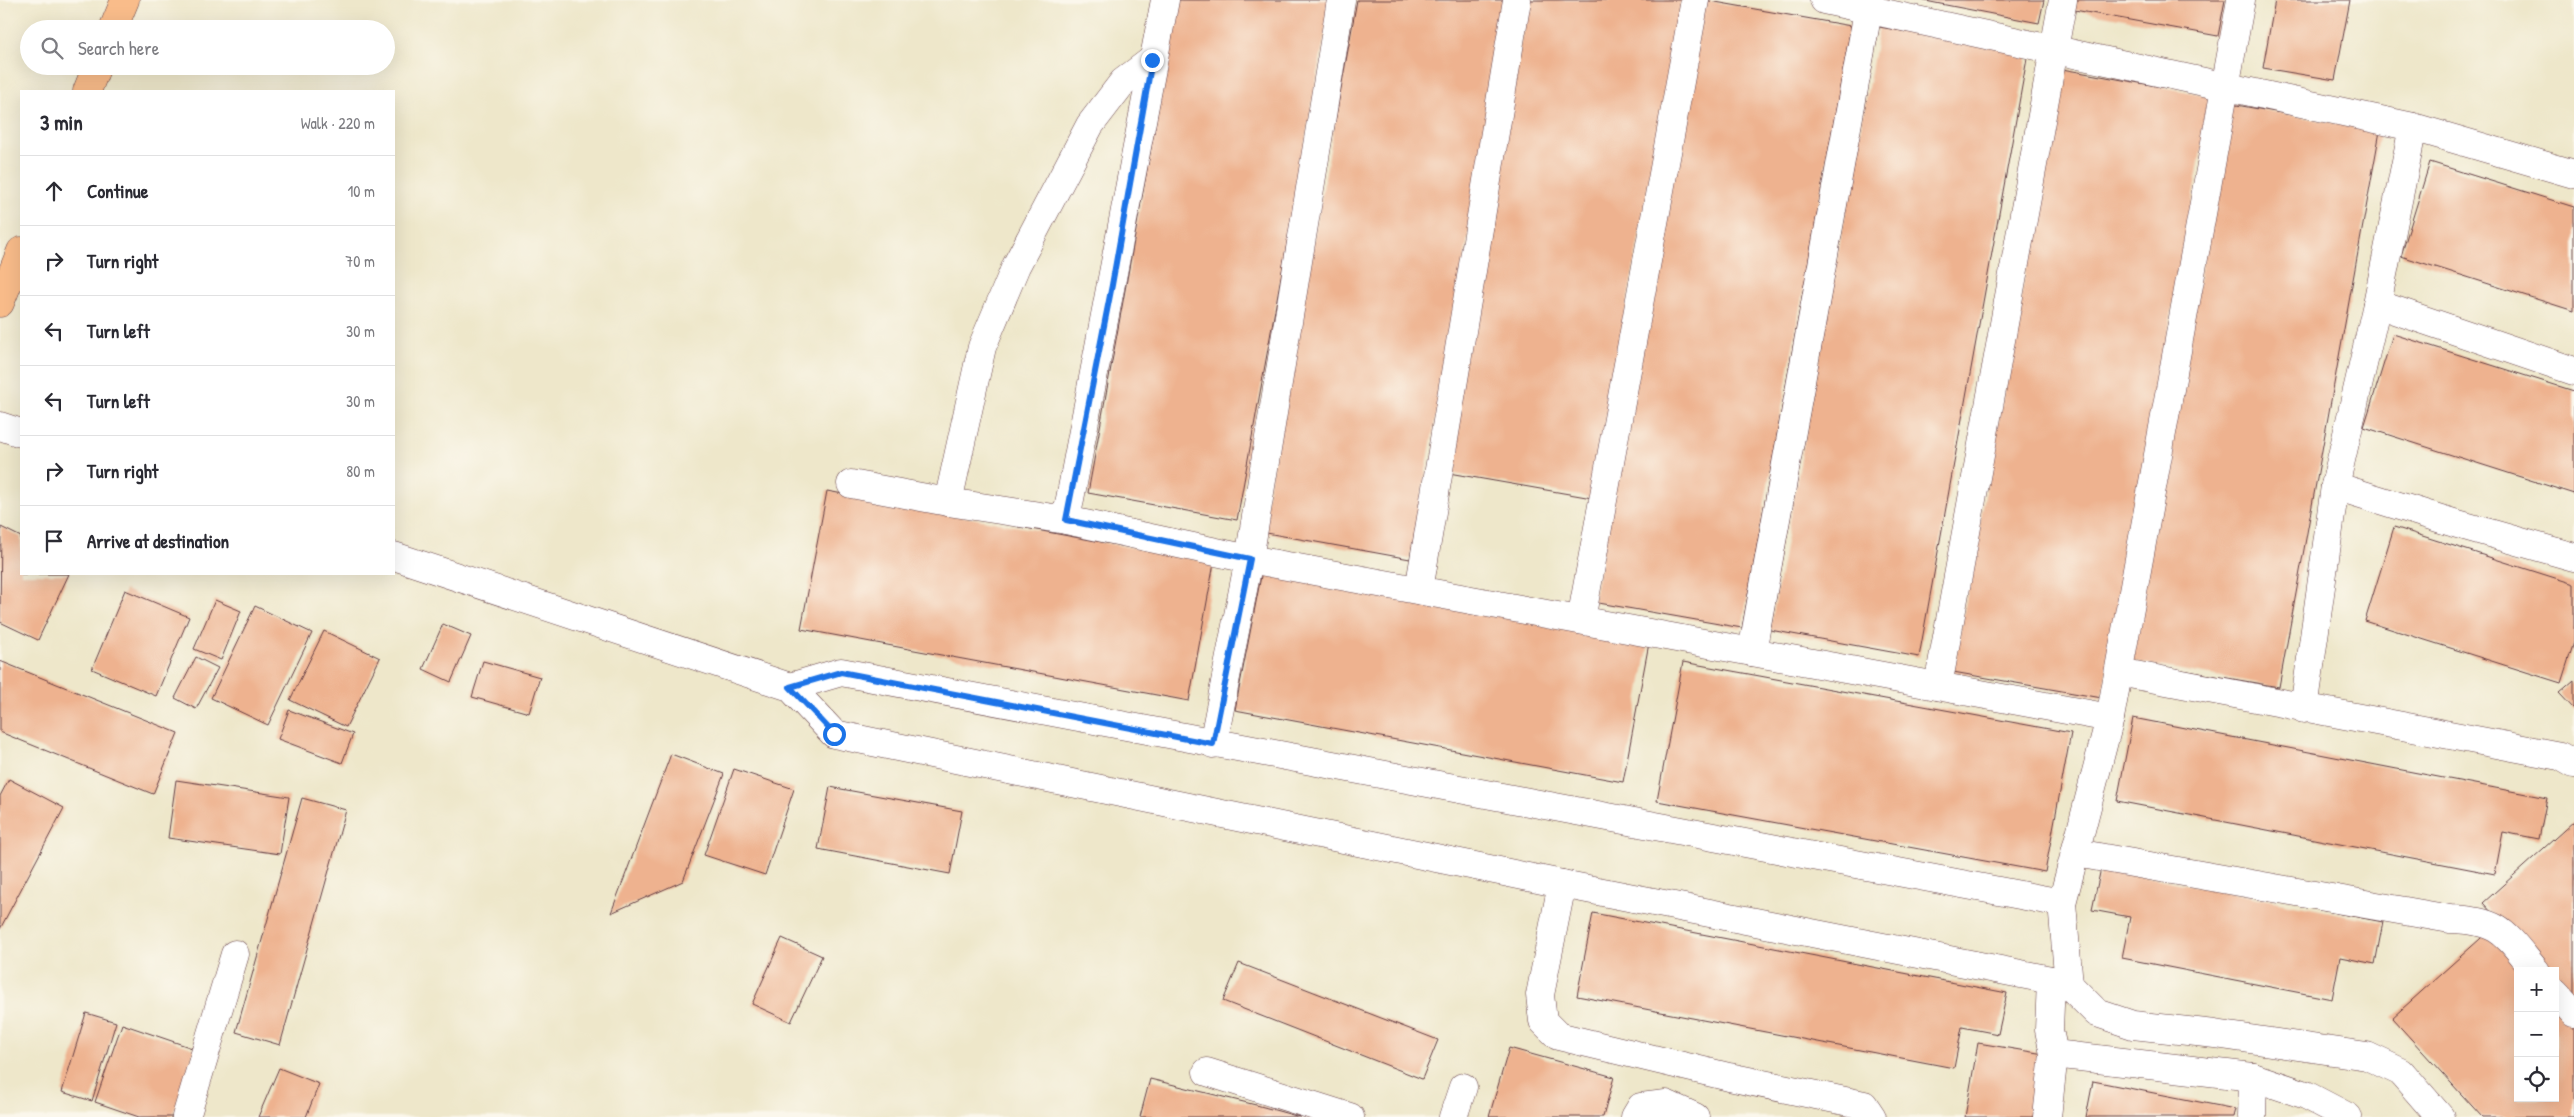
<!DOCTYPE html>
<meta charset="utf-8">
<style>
body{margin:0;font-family:"Patrick Hand",sans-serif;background:#f2f2f3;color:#2b2b33}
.controls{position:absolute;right:15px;bottom:15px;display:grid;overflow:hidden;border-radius:0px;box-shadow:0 5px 20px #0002}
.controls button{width:45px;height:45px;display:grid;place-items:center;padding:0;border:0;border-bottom:1px solid #e1e1e2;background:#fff;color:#2b2b33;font:25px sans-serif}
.stop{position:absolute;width:15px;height:15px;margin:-11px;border:4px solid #1a73e8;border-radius:50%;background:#fff}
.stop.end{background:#1a73e8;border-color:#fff;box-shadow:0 1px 5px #0008}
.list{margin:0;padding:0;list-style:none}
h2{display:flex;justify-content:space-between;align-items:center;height:65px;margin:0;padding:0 20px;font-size:21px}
h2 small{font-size:16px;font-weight:400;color:#7c7c81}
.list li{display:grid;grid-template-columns:32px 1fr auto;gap:15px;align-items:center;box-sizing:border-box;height:70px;padding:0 20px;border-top:1px solid #e1e1e2}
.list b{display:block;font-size:19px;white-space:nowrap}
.list em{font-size:16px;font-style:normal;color:#7c7c81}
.icon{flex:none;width:28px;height:28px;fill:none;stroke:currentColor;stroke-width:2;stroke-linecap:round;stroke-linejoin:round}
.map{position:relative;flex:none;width:2574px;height:1117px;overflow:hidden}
.search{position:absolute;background:#fff;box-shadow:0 5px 20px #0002;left:20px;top:20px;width:375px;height:55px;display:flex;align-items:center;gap:12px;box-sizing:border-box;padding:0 18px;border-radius:28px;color:#7c7c81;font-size:19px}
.panel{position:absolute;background:#fff;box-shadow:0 5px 20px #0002;left:20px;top:90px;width:375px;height:485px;border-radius:0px}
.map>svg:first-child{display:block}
.building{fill:#eeb28f}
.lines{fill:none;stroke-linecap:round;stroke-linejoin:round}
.minor-casing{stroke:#633d43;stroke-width:29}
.major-casing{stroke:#633d43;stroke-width:29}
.minor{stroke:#fff;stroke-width:28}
.major{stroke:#f9bc8a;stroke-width:28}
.route{stroke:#1a73e8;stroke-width:6}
</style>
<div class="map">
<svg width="2574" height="1117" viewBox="0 0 2574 1117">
<rect width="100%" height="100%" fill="#fbf7ec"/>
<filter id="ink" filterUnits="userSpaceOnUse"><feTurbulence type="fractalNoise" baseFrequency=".02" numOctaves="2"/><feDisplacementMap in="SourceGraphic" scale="10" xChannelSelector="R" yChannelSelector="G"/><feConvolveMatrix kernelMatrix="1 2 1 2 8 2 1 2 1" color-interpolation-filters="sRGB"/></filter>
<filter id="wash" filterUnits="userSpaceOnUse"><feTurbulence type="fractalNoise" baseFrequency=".0096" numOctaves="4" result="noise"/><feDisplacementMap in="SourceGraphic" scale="20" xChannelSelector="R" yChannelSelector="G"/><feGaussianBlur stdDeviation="1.12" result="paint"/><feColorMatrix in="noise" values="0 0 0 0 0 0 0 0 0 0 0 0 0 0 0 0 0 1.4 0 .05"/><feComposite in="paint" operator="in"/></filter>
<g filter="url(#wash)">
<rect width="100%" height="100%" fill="#eee7ca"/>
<g id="blocks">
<g class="building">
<polygon points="1178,0 1331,0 1237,520 1088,493"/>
<polygon points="1357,0 1511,0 1410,559 1261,532"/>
<polygon points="1528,0 1682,0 1592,498 1443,472"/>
<polygon points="1704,0 1851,26 1742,628 1593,602"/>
<polygon points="1920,0 2044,0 2039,23"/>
<polygon points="2071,0 2225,0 2218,36 2069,9"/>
<polygon points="2275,0 2350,0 2335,80 2263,68"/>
<polygon points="1879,27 2028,53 1919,657 1770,630"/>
<polygon points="2062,69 2211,96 2102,698 1953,672"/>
<polygon points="2231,104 2380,131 2279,687 2130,661"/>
<polygon points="2430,162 2574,207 2574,311 2401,256"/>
<polygon points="2393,334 2574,391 2574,494 2364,427"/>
<polygon points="827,491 1214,563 1189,701 801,629"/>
<polygon points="1,527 21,537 21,574 69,574 38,640 0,622"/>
<polygon points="2394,527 2574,584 2574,642 2561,683 2365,621"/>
<polygon points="1262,571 1649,643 1623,782 1235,710"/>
<polygon points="125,590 189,617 156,696 92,669"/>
<polygon points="215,600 241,611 221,660 194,649"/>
<polygon points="255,606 312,633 268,725 211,698"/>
<polygon points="443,624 471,636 451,682 423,669"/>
<polygon points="324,631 380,658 346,727 290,700"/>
<polygon points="196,657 218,668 196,709 175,698"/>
<polygon points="0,661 178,733 153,794 0,732"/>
<polygon points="483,661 540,677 529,713 472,697"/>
<polygon points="1683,662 2071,733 2045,872 1657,801"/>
<polygon points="2574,680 2574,709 2559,693"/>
<polygon points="289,710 353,734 342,763 278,739"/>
<polygon points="2133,718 2547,798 2539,839 2503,832 2495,874 2117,801"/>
<polygon points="671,754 724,774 683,881 611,913"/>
<polygon points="734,769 794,789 765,875 704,855"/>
<polygon points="9,779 64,808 0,929 0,796"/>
<polygon points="176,780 289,797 280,854 168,838"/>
<polygon points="830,787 962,811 950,874 818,849"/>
<polygon points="302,798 346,810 280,1045 236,1032"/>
<polygon points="2574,821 2574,1003 2555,982 2555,971 2545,971 2483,903"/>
<polygon points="2101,868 2383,922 2375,964 2340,957 2332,999 2122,958 2130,917 2092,910"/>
<polygon points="1593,913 2007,993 1998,1034 1962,1027 1954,1068 1577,996"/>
<polygon points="2490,930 2527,971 2518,971 2518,1098 2555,1098 2555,1002 2574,1022 2574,1117 2482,1117 2392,1018"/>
<polygon points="782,938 822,956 791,1022 752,1004"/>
<polygon points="1239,963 1438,1040 1422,1079 1223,1001"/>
<polygon points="86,1013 116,1022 92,1101 62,1092"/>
<polygon points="122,1024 195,1049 172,1117 139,1117 95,1102"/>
<polygon points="1978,1043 2044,1054 2033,1117 1965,1117"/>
<polygon points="1509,1048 1614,1077 1603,1117 1489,1117"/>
<polygon points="279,1068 319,1084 306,1117 258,1117"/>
<polygon points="1150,1079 1260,1106 1300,1117 1140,1117"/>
<polygon points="2093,1081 2235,1109 2233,1117 2086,1117"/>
</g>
</g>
</g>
<g filter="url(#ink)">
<use href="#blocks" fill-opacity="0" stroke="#633d43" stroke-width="1"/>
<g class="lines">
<defs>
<g id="minor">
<polyline points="1824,0 2413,127 2574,174"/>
<polyline points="2377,304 2574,371"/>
<polyline points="0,426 21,433"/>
<polyline points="851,484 948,502 1066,520 1249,559 2110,718"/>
<polyline points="2335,486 2454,523 2574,557"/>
<polyline points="948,502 982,347 1016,266 1090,125 1123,82 1152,60"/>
<polyline points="1066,520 1165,0"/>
<polyline points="394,556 790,687 834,734 1562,884 2051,980 2069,985 2097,1013 2133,1025 2215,1034 2367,1056 2401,1072 2440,1117"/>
<polyline points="1419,590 1517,0"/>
<polyline points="1581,620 1695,0"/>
<polyline points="1752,652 1870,0"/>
<polyline points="2119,672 2560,756 2574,764"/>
<polyline points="1938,686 2063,0"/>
<polyline points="790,687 841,672 2062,903"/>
<polyline points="2304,709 2335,486 2377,304 2413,127"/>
<polyline points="1213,744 1249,559 1341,0"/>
<path d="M 2076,853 L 2450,919 C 2501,920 2505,934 2536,971"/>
<polyline points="1562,884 1540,995 1543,1021 1558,1036 1729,1077 1864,1105 1872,1117"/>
<polyline points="2051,980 2049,1030 2054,1054 2253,1077 2306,1095 2348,1117"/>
<polyline points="2069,985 2062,903 2110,718 2241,0"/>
<polyline points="2555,992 2574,1013"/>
<polyline points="1207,1072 1350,1117"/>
<polyline points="186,1117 235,954"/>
<polyline points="1453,1117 1463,1087"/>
<polyline points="1635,1117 1641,1107 1666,1104 1695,1117"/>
<polyline points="2047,1117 2054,1054"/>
<polyline points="2252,1117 2253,1077"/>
</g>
<g id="major">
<polyline points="113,29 125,0"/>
<polyline points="87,91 97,66"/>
<polyline points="0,303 21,251"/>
</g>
</defs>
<use href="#minor" class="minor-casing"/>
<use href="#major" class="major-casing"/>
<use href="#minor" class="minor"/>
<use href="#major" class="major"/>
</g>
</g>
<g class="lines" filter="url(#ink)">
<polyline class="route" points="834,734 790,687 841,672 1213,744 1250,559 1066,520 1112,285 1152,60"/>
</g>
</svg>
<div class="controls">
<button>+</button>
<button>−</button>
<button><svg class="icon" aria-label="locate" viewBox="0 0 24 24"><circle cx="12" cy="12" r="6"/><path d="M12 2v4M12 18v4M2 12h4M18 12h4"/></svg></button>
</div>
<div class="stop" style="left:834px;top:734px"></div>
<div class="stop end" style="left:1152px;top:60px"></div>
<div class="search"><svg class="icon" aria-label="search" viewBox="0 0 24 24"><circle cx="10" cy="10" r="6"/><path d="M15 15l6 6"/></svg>Search here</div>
<section class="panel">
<h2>3 min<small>Walk · 220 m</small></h2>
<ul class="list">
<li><svg class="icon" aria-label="ahead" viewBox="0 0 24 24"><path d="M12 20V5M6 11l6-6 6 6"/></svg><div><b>Continue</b></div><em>10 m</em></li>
<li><svg class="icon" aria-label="right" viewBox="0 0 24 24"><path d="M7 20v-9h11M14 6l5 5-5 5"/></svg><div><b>Turn right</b></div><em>70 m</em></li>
<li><svg class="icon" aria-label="left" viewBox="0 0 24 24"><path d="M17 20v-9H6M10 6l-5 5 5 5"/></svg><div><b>Turn left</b></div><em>30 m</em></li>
<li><svg class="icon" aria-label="left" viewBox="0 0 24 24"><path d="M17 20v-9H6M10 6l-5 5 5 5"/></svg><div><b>Turn left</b></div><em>30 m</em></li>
<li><svg class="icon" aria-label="right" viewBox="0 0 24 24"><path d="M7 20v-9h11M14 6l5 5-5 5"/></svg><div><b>Turn right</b></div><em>80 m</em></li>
<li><svg class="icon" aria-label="arrive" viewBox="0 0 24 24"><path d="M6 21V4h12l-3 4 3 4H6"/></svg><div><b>Arrive at destination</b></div></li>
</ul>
</section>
</div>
